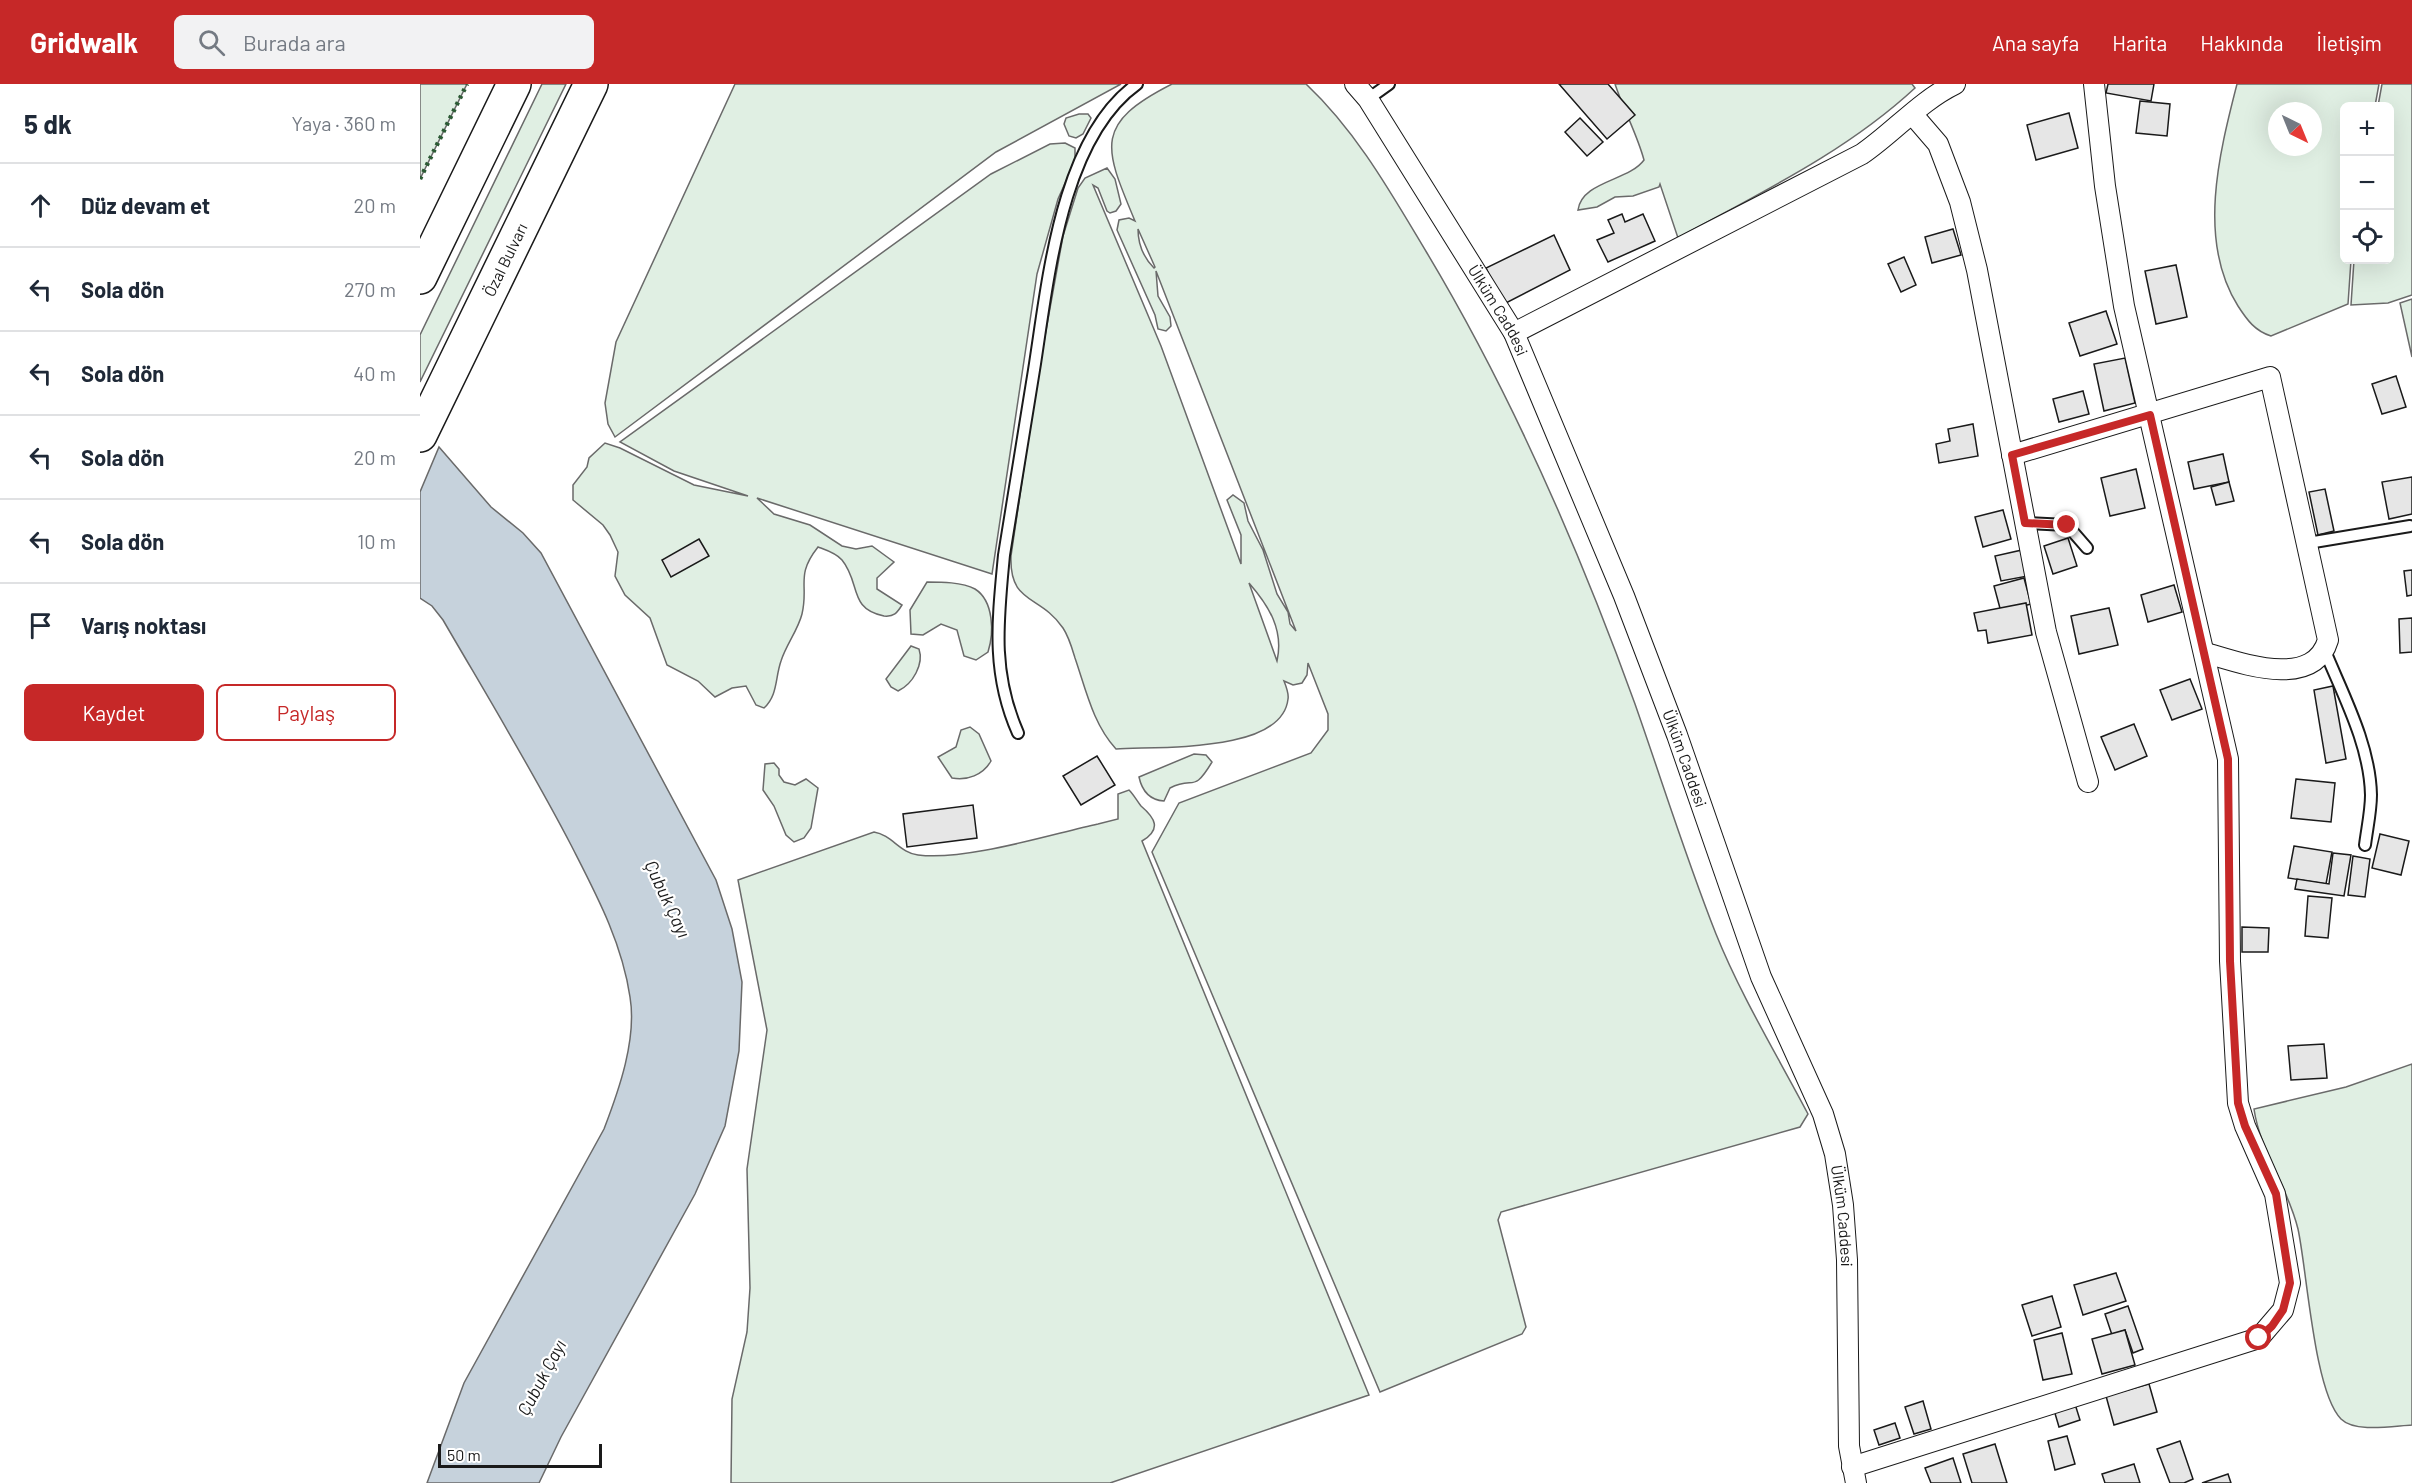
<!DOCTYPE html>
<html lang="tr">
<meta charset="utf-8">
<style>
body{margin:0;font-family:Barlow,sans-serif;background:#f2f2f3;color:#1f2937}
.controls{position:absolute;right:18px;top:18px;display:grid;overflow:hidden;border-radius:9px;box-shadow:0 6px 24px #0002}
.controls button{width:54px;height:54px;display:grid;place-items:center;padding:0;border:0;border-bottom:2px solid #e0e1e3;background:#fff;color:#1f2937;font:30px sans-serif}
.compass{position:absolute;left:1848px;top:18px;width:54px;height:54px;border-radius:50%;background:#fff;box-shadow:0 6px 24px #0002;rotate:137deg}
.scale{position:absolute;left:18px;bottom:15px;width:164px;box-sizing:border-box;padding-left:6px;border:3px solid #1a1a1a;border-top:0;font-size:16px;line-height:21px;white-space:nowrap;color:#1a1a1a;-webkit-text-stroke:4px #fff;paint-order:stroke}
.stop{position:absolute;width:18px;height:18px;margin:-14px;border:4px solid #c62828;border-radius:50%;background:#fff}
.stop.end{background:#c62828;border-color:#fff;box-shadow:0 2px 6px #0008}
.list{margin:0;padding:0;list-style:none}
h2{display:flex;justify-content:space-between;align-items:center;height:78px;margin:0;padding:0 24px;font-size:26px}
h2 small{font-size:20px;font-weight:400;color:#747a83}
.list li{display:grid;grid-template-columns:39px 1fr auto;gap:18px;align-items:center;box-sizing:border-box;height:84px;padding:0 24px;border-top:2px solid #e0e1e3}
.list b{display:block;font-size:22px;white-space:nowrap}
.list em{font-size:20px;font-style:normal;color:#747a83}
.actions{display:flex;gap:12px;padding:18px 24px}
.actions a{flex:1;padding:14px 0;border:2px solid #c62828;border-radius:9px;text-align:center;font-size:21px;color:#c62828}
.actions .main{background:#c62828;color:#fff}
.icon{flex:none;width:33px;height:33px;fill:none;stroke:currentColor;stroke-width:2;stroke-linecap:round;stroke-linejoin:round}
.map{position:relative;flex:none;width:1992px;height:1399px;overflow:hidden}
header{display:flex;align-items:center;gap:36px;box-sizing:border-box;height:84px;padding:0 30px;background:#c62828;color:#fff}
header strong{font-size:28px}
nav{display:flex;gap:33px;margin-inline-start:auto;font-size:21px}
.search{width:420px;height:54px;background:#f2f2f3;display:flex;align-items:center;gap:15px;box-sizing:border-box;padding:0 21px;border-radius:9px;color:#747a83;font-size:22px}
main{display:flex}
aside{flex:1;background:#fff}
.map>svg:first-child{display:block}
.green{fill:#e0efe3;stroke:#6a6a6a;stroke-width:1.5;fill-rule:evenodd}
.water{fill:#c6d2dc;stroke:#6a6a6a;stroke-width:1.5}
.building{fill:#e6e6e6;stroke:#1a1a1a;stroke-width:1.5}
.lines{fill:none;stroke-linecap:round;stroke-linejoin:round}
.lane-casing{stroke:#1a1a1a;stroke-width:14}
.street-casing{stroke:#1a1a1a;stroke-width:22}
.highway-casing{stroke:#1a1a1a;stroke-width:36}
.lane{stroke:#fff;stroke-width:10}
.street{stroke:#fff;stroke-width:20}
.highway{stroke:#fff;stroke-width:33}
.hedge{stroke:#2b5a34;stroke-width:4.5;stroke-dasharray:3 4.5;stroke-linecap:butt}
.route{stroke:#c62828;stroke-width:8}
.labels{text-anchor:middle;stroke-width:4.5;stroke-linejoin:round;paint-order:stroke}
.street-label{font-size:16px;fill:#1a1a1a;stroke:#fff}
.water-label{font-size:18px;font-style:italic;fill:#1a1a1a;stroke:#fff}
</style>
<header>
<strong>Gridwalk</strong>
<div class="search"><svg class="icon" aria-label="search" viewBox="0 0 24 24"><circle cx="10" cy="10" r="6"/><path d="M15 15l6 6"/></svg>Burada ara</div>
<nav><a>Ana sayfa</a><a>Harita</a><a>Hakkında</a><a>İletişim</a></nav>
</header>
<main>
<aside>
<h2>5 dk<small>Yaya · 360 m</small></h2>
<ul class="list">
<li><svg class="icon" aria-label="ahead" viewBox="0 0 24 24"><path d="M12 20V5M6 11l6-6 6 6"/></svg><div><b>Düz devam et</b></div><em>20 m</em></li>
<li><svg class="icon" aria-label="left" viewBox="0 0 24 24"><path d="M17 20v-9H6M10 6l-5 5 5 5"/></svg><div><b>Sola dön</b></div><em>270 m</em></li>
<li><svg class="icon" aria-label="left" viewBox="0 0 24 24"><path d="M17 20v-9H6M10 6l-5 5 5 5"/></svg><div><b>Sola dön</b></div><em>40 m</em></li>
<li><svg class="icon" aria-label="left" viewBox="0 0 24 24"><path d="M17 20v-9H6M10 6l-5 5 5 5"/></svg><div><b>Sola dön</b></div><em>20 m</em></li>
<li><svg class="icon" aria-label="left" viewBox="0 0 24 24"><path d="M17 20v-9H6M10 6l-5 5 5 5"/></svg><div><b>Sola dön</b></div><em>10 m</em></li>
<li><svg class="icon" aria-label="arrive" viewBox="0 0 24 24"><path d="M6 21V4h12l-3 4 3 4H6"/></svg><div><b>Varış noktası</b></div></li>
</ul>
<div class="actions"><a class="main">Kaydet</a><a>Paylaş</a></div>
</aside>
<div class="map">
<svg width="1992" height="1399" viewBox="0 0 1992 1399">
<rect width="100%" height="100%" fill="#fff"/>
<g class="green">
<polygon points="0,0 47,0 0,95"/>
<polygon points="122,0 146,0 0,298 0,251"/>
<polygon points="315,0 701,0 576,68 195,353 188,340 185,319 196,258"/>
<path d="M 752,0 L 886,0 C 937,48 971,109 1007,169 C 1092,311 1159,465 1215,620 C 1242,697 1266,774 1296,850 C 1321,912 1357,971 1388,1030 L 1380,1043 L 1081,1128 L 1078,1136 L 1106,1243 L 1102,1250 L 960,1308 L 732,768 L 759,719 L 891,669 L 908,646 L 908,630 L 888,579 L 887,591 L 882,599 L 873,601 L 864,597 C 866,602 869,610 868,615 C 862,670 736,662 696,665 C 673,640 666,606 655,574 C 652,564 649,553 643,544 C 620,510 589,521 591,472 L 616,302 L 643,152 L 658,104 L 665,94 L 687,84 L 695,95 L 701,120 L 696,127 L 690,129 L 687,127 L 678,104 L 673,101 L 741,262 L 821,480 L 821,451 L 807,416 L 813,411 L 824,419 L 828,437 L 843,466 L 857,510 L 868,528 L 870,540 L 876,547 L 736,187 L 738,212 L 750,233 L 751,242 L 746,247 L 738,245 L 735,231 L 697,146 L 699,136 L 709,134 L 715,137 C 684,63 673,40 752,0 ZM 718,145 L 735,183 L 734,184 C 723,173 718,161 718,145 ZM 829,499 C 849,522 864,546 857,577 Z"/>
<path d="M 1195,0 L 1492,0 L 1495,4 C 1426,68 1340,109 1258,154 L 1240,100 L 1239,103 L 1213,112 L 1195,113 L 1177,123 L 1158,126 C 1162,97 1209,97 1224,76 C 1217,50 1204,27 1195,0 Z"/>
<path d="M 1817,0 L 1959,0 L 1955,22 L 1924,22 L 1924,176 L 1931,176 L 1928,220 L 1851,252 C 1835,247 1827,236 1818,222 C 1777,157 1799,70 1817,0 ZM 1857,27 L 1893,27 L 1893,63 L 1857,63 Z"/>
<polygon points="1962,0 1992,0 1992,211 1968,219 1931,221 1934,176 1970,176 1970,22 1958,22"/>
<polygon points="659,30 668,30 671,34 663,50 656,54 649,52 644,40 646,34"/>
<path d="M 645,59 L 655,64 L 655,77 L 638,115 L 617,190 L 572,490 L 337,414 L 354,430 L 390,441 L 422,462 L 436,465 L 452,462 L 474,478 L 457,494 L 457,505 L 482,521 C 477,529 474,533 464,532 C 428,525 441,499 422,476 C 416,469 406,466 398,463 C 375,492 389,501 382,530 C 378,546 366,561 361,577 C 355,594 358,611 344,624 L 336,621 L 326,602 L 312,604 L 295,613 L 278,597 L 247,581 L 230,534 L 205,511 L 195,492 L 198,468 L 190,451 L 183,441 L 153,416 L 153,401 L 167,383 L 169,374 L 185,359 L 200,364 L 274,401 L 328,412 L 254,387 L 200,358 L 571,90 L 630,60 Z"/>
<polygon points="1992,215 1992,273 1980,219"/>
<path d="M 507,498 C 521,498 542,498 555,505 C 574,517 574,549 568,568 L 556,576 L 544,572 L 537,546 L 521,540 L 503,551 L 491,550 L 490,526 Z"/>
<path d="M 491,562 L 499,565 C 504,580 493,600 478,607 L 471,603 L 466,595 Z"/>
<path d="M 550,643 L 559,650 L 571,677 C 563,691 547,697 532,694 L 518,673 L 536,663 L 541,646 Z"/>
<path d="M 774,670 L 786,671 L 792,678 C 772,711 775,691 750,704 L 744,717 C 730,716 722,707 719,693 Z"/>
<polygon points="354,679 359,685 359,691 364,698 375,701 386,695 398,704 391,744 384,754 374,758 366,751 354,722 343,706 345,680"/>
<path d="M 709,706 C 714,711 717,717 721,722 C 735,734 742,745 722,757 L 949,1311 L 690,1399 L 311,1399 L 312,1315 L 327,1248 L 330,1204 L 327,1085 L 347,946 L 318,796 L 454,748 C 472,751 480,769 498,771 C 546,777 628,751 678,740 L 698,735 L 698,710 Z"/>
<path d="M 1992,980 L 1992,1341 C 1973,1342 1935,1349 1921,1335 C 1894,1308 1887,1186 1878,1145 C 1868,1103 1840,1067 1834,1025 L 1926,1003 Z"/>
</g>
<path class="water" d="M 19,363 L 71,423 L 103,449 L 121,469 L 296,796 L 312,845 L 322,898 L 319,967 L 305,1042 L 275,1110 L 141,1353 L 119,1399 L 7,1399 L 44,1299 L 184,1045 C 199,1006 217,955 210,913 C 202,858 176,810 151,761 C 111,684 66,610 23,536 L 12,522 L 0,514 L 0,408 Z"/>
<g class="building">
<polygon points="1139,0 1188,0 1215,31 1187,55"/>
<polygon points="1688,0 1734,0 1731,17 1686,9"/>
<polygon points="1720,17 1750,20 1747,52 1716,49"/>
<polygon points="1649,29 1658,64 1616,76 1607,41"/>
<polygon points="1160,34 1183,58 1167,72 1145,48"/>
<polygon points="1202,130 1205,138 1223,130 1235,157 1188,178 1177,156 1194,149 1188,136"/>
<polygon points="1533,145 1541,171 1512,179 1505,153"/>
<polygon points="1134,151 1150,186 1084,220 1066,184"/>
<polygon points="1484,173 1496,201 1481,208 1468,180"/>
<polygon points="1756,181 1767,233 1736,240 1725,187"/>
<polygon points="1686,227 1697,260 1660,272 1649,239"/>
<polygon points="1705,274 1715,319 1684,327 1674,280"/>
<polygon points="1976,292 1986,323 1962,330 1952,300"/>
<polygon points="1663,307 1669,330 1639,338 1633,315"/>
<polygon points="1553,340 1558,372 1519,379 1516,360 1530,357 1528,345"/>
<polygon points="1803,370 1809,398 1774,405 1768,378"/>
<polygon points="1716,385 1725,424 1690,432 1681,394"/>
<polygon points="1992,393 1992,430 1969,435 1962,398"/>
<polygon points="1809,398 1814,417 1796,421 1791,403"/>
<polygon points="1905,405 1914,447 1898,451 1889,408"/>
<polygon points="1583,426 1591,455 1563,463 1555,433"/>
<polygon points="1648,454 1657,482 1633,490 1624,462"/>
<polygon points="279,455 289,472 251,493 242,476"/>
<polygon points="1602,466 1608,492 1581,497 1575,472"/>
<polygon points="1992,486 1992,511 1987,512 1984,487"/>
<polygon points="1604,494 1611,520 1581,528 1574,502"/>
<polygon points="1754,501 1762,528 1728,538 1721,511"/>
<polygon points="1606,519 1612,551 1568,559 1566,546 1558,547 1554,529"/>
<polygon points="1689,524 1698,561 1659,570 1651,532"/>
<polygon points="1992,534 1992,568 1980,569 1979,535"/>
<polygon points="1770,595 1782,625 1752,636 1740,606"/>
<polygon points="1913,602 1926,675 1906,679 1894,606"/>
<polygon points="1714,640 1727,672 1695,686 1681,653"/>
<polygon points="677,672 695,701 661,721 643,692"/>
<polygon points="1876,695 1915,699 1911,738 1871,734"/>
<polygon points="553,721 557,754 487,763 483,730"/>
<polygon points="1960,750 1989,757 1981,791 1952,784"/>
<polygon points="1874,762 1912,768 1906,800 1868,794"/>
<polygon points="1913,769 1931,771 1924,812 1875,805 1877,795 1909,800"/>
<polygon points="1933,772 1950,775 1945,813 1928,811"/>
<polygon points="1888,812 1912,814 1908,854 1885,852"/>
<polygon points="1822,843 1849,844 1848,868 1822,868"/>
<polygon points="1904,960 1907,994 1871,996 1868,962"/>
<polygon points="1696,1189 1706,1217 1663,1231 1654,1201"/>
<polygon points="1632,1212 1641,1243 1612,1252 1602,1221"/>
<polygon points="1708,1222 1723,1265 1713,1269 1705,1246 1692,1251 1685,1230"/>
<polygon points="1705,1246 1715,1281 1682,1290 1672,1255"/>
<polygon points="1642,1249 1652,1290 1623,1296 1614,1256"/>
<polygon points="1729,1300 1737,1328 1694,1341 1686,1312"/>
<polygon points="1503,1317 1511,1345 1494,1350 1485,1323"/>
<polygon points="1655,1320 1660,1336 1639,1343 1634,1326"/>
<polygon points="1475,1339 1480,1354 1459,1361 1454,1346"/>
<polygon points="1647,1352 1655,1380 1635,1386 1628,1357"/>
<polygon points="1760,1357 1773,1395 1764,1399 1750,1399 1737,1365"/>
<polygon points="1575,1360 1587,1399 1552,1399 1543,1370"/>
<polygon points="1533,1374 1541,1399 1511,1399 1505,1384"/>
<polygon points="1714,1380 1720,1399 1685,1399 1682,1390"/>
<polygon points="1808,1390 1811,1399 1782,1399"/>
</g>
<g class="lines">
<defs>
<g id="lane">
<polyline points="948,15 969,0"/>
<polyline points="1605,439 1647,441 1667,464"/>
<polyline points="1888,459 1990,442"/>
<path d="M 1905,567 C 1923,611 1950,661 1951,711 C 1951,727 1947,745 1945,761"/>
<path d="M 598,649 C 571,588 578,536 584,471 C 594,409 604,348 614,286 C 628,198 640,55 717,0"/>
</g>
<g id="street">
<path id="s1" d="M 935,0 L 948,15 L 1094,249 L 1204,512 L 1257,651 L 1341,893 L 1403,1030 L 1415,1070 L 1423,1121 L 1427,1176 L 1429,1362 L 1436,1399"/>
<polyline points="1493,31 1518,60 1540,118 1557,186 1626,548 1668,698"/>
<path d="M 1094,249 L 1442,70 C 1474,48 1500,17 1535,0"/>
<path d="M 1592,371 L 1850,293 L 1908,556 C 1893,606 1821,579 1786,569"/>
<polyline points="1432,1383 1839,1254 1863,1226 1870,1199 1855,1110 1825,1042 1818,1019 1810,877 1808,675 1704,222 1685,102 1674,0"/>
</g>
<g id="highway">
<polyline points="0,193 94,0"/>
<path id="s2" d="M 0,351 L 171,0"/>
</g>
</defs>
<use href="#lane" class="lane-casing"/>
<use href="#street" class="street-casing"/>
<use href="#highway" class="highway-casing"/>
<use href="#lane" class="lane"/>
<use href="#street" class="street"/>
<use href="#highway" class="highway"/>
<polyline class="hedge" points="0,95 47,0"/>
</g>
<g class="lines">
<polyline class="route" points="1647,441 1605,439 1592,371 1730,331 1808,675 1810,877 1818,1019 1825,1042 1856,1110 1870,1199 1863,1226 1852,1242 1839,1254"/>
</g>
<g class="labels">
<g class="street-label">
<text dy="6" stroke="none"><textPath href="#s2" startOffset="195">Özal Bulvarı</textPath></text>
<text dy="6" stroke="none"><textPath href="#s1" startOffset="268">Ülküm Caddesi</textPath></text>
<text dy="6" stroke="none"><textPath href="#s1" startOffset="754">Ülküm Caddesi</textPath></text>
<text dy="6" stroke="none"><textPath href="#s1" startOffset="1240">Ülküm Caddesi</textPath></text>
</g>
<g class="water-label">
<text transform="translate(247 815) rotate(65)" y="6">Çubuk Çayı</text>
<text transform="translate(122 1294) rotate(-62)" y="6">Çubuk Çayı</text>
</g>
</g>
</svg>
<div class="controls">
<button>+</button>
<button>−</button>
<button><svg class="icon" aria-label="locate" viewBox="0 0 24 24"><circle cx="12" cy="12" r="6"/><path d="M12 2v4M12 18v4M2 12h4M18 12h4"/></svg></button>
</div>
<svg class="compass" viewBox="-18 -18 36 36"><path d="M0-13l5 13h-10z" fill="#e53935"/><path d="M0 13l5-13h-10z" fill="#747a83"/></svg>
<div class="scale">50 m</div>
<div class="stop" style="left:1839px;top:1254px"></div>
<div class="stop end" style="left:1647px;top:441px"></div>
</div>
</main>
